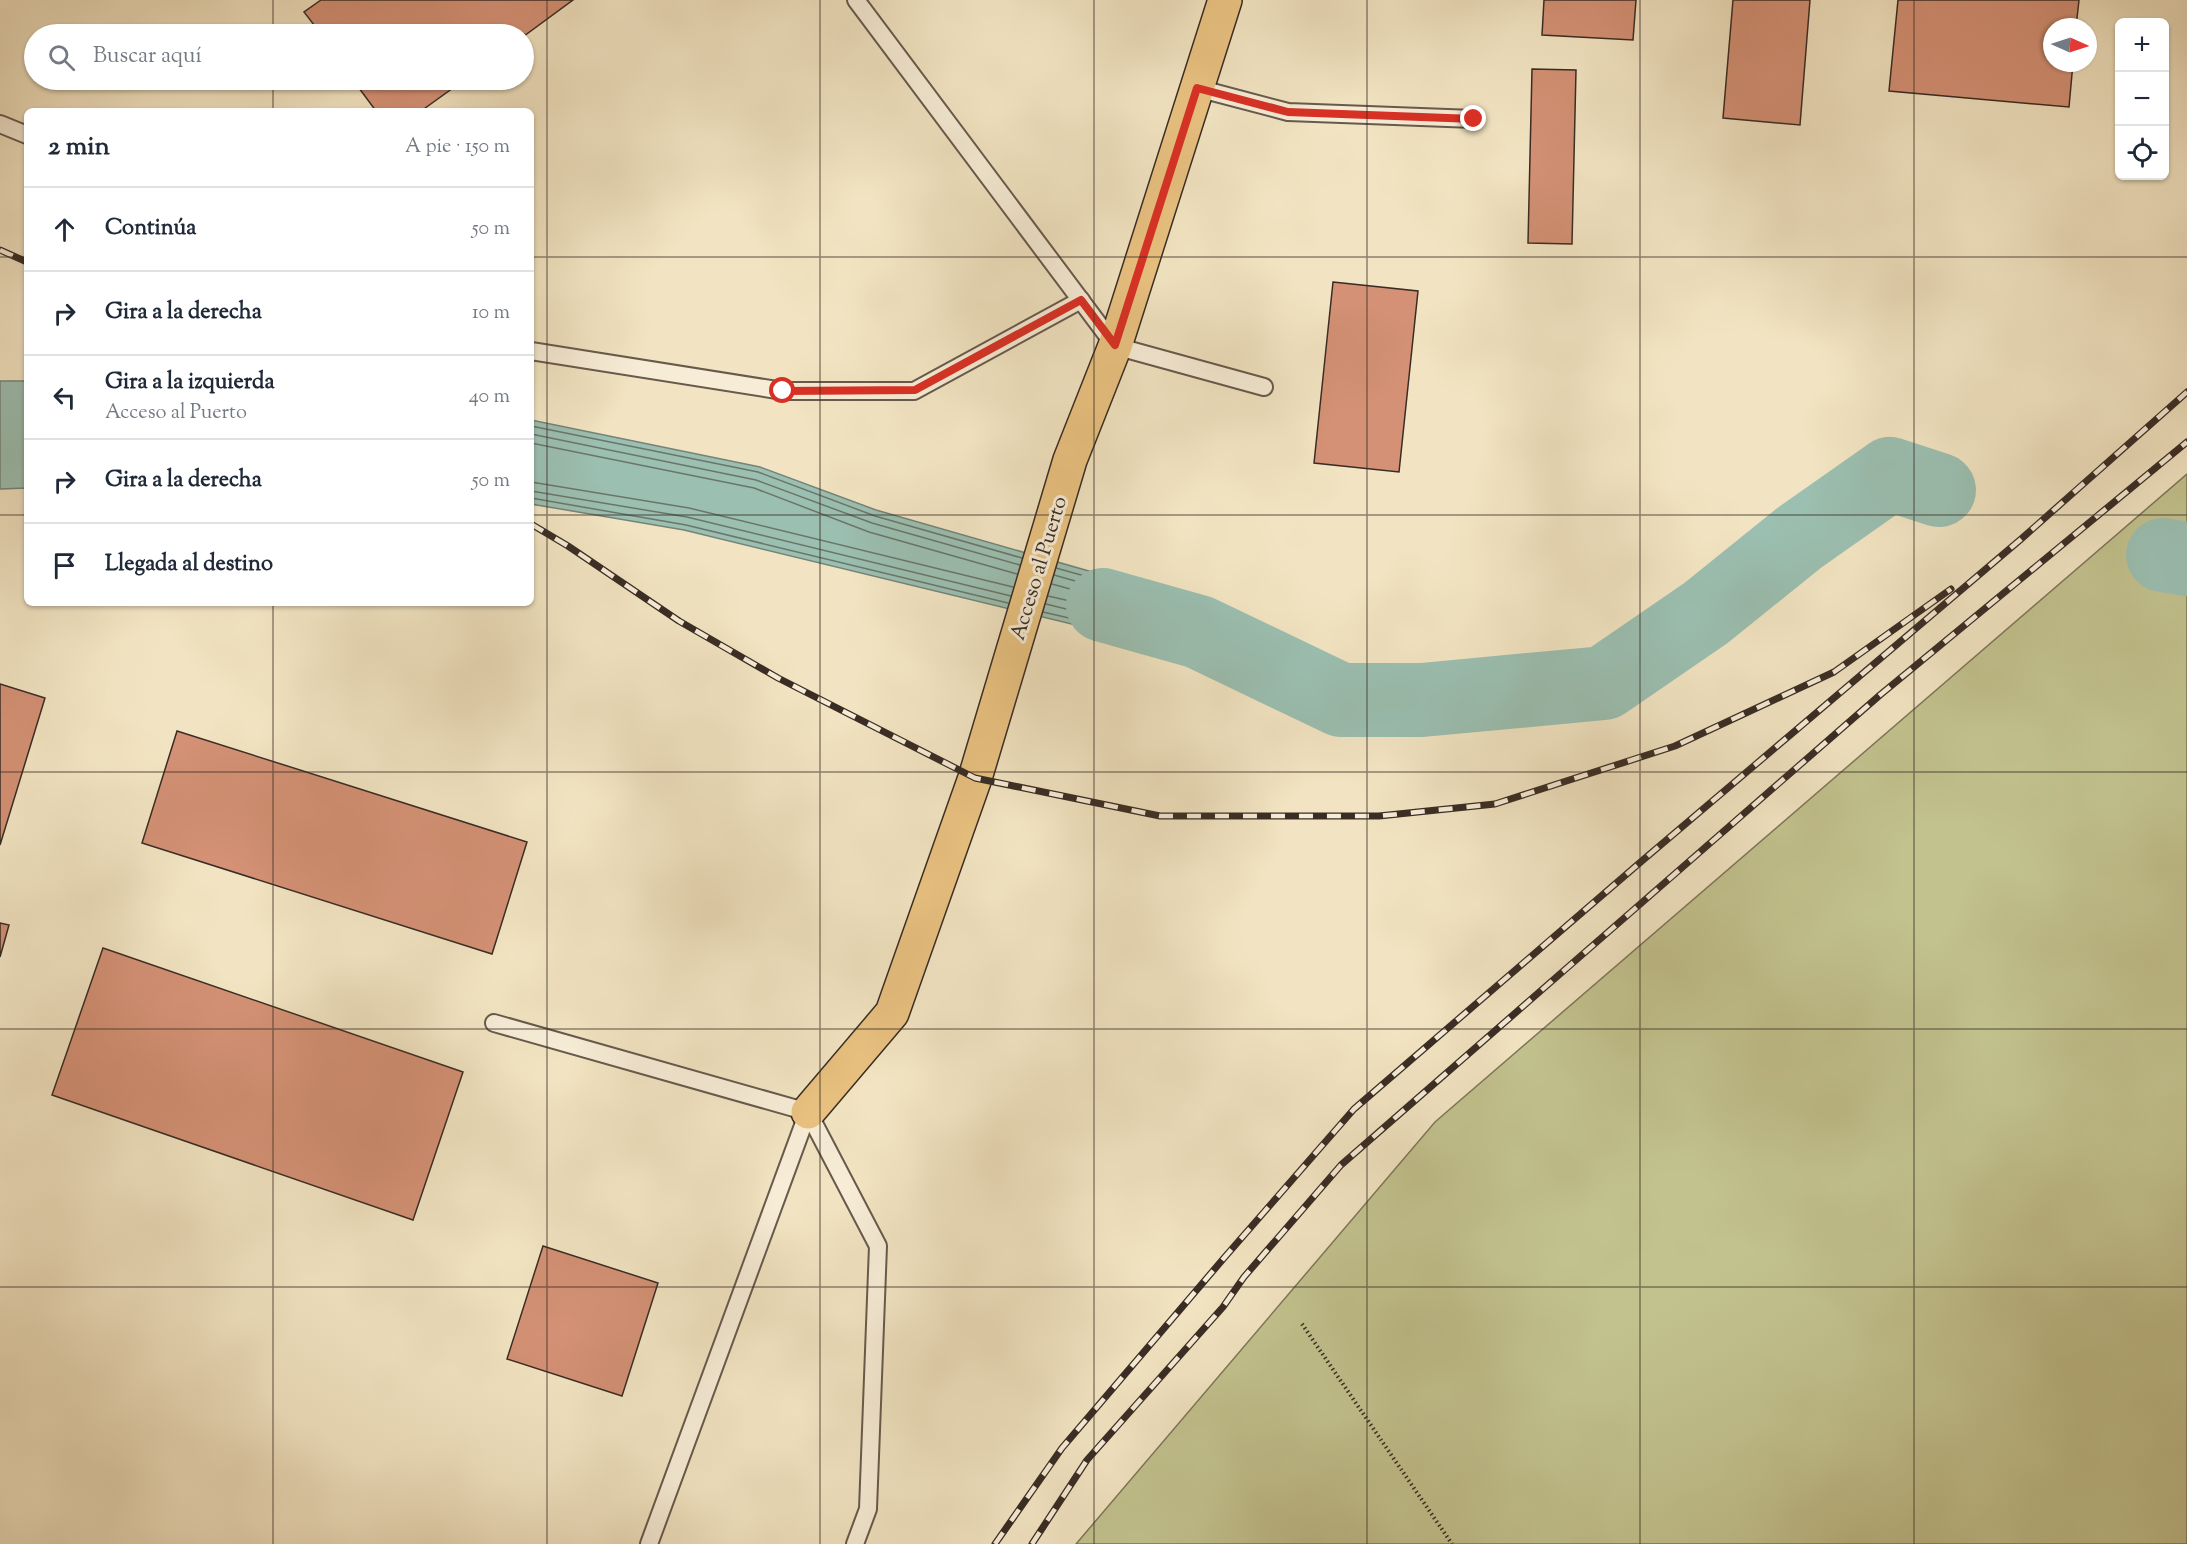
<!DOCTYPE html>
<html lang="es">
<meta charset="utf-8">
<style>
body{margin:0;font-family:"Sorts Mill Goudy",serif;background:#f6f6f7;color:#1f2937}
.controls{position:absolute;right:18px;top:18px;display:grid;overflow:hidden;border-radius:9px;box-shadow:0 2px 4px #0004}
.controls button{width:54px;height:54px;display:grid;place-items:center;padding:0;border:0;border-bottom:2px solid #e0e1e3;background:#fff;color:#1f2937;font:30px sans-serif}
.compass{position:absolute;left:2043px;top:18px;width:54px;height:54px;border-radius:50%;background:#fff;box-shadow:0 2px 4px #0004;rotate:93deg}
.stop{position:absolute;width:18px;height:18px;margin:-14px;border:4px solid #d93025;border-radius:50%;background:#fff}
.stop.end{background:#d93025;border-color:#fff;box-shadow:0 2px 6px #0008}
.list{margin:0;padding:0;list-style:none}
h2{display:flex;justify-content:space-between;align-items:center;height:78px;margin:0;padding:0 24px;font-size:26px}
h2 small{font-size:20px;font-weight:400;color:#747a83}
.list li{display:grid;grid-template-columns:39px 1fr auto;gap:18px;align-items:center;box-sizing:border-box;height:84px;padding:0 24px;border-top:2px solid #e0e1e3}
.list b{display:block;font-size:22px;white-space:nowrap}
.list p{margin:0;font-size:20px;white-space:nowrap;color:#747a83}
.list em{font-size:20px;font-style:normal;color:#747a83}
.icon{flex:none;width:33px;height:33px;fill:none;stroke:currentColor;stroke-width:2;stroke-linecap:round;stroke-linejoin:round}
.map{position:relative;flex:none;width:2187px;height:1544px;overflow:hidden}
.search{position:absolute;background:#fff;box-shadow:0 2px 4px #0004;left:24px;top:24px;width:510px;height:66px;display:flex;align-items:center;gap:15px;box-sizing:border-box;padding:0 21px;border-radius:33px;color:#747a83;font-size:22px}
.panel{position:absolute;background:#fff;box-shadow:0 2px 4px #0004;left:24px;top:108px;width:510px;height:498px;border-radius:9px}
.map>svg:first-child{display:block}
.green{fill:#c2c28e;stroke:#7e775a;stroke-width:1.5}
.water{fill:#9bbfb1;stroke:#748479;stroke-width:1.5}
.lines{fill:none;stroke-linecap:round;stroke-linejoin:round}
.shore{stroke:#6a766b;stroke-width:1.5}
.river{stroke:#9bbfb1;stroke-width:74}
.building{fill:#d49175;stroke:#392c25;stroke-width:1.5}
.service-casing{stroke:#675a4c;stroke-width:20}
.primary-casing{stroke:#392c25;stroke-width:36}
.path{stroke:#392c25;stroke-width:4;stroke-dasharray:1.5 3;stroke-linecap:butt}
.service{stroke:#f7edd7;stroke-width:16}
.primary{stroke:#e9c281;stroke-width:33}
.rail-casing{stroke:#392c25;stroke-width:7}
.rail{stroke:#f7edd7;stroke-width:4.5;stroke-dasharray:14;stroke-linecap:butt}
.route{stroke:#d93025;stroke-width:8}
.grid{fill:none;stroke:#392c25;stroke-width:1.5;stroke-opacity:0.55}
.labels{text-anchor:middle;stroke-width:6;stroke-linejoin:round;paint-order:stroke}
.street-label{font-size:21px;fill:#392c25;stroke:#f7edd7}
</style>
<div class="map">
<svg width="2187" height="1544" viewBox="0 0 2187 1544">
<rect width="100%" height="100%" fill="#f2e4c2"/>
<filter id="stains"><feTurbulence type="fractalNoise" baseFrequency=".00333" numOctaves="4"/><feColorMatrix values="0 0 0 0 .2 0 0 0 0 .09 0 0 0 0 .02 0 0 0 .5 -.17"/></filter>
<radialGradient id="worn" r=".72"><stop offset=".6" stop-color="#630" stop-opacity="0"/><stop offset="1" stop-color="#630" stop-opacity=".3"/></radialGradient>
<polygon class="green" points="2187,474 2187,1544 1076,1544 1435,1122"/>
<g class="water">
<polygon points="0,381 27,381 27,488 0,489"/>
<polygon points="531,420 760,467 876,510 1134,584 1199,632 1121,636 684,530 531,504"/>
</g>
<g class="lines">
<g class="shore">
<polyline points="531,426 758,472 875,516 1022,558"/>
<polyline points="531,434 756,480 872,523 1020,565"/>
<polyline points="531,443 754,488 869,532 1017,574"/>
<polyline points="531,482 689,508 1013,587"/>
<polyline points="531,491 687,517 1011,596"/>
<polyline points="531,498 686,525 1008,603"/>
<polyline points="1048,596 1123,613 1130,611 1124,604 1052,584"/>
<polyline points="1046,604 1122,623 1153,621 1155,619 1154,616 1128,596 1054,575"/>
<polyline points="1043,612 1121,630 1174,627 1176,625 1175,622 1131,589 1056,568"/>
</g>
<g class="river">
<polyline points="2163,555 2187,559"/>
<polyline points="1103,605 1199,632 1341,700 1422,700 1604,683 1706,613 1799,538 1890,474 1939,490"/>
</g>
</g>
<g class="building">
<polygon points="321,0 573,0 524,36 524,34 321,34 304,12"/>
<polygon points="1544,0 1636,0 1633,40 1542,35"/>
<polygon points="1733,0 1810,0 1800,125 1723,118"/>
<polygon points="1898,0 2079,0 2076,27 2052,27 2052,63 2073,63 2069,107 1889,91"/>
<polygon points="1532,69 1576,70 1572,244 1528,243"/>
<polygon points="353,80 464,80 421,111 376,111"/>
<polygon points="1333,282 1418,291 1399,472 1314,463"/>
<polygon points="0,684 45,698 0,845"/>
<polygon points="177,731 527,842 492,954 142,843"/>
<polygon points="0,923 9,925 0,957"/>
<polygon points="103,948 463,1072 413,1220 52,1095"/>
<polygon points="543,1246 658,1283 622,1396 507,1359"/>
</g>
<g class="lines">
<defs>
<g id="service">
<polyline points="856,0 1115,346 1264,387"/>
<polyline points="1197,88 1288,112 1474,119"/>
<polyline points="0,124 27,135"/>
<polyline points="531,351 783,391 914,391 1081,300"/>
<polyline points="494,1023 808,1112 878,1246 868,1509 855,1544"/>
<polyline points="649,1544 808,1112"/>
</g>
<polyline id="primary" points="808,1112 892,1013 975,778 1070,460 1115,346 1225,0"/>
</defs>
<use href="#service" class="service-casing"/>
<use href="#primary" class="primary-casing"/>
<polyline class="path" points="1302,1324 1452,1544"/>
<use href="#service" class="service"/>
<use href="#primary" class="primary"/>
<defs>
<g id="rail">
<polyline points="0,250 27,262"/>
<polyline points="531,524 568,546 679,621 778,678 975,778 1160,816 1379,816 1495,804 1675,746 1834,672 1951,589"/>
<polyline points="995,1544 1062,1448 1224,1258 1354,1109 1643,860 2020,540 2187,392"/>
<polyline points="1032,1544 1087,1460 1223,1307 1244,1277 1341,1165 1880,695 2187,442"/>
</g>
</defs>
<use href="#rail" class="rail-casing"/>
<use href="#rail" class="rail"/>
</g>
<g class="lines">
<polyline class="route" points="783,391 915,390 1081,300 1115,345 1197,88 1288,112 1474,119"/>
</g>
<path class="grid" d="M 273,0 L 273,34M 547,0 L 547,1544M 820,0 L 820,1544M 1094,0 L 1094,1544M 1367,0 L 1367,1544M 1640,0 L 1640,1544M 1914,0 L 1914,1544M 273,80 L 273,111M 0,257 L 27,257M 531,257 L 2187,257M 0,515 L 27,515M 531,515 L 2187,515M 273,603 L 273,1544M 0,772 L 2187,772M 0,1029 L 2187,1029M 0,1287 L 2187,1287"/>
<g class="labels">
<g class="street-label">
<text transform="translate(1038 568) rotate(-73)" y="7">Acceso al Puerto</text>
</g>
</g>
<rect width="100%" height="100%" filter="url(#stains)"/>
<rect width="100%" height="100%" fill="url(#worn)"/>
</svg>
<div class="controls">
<button>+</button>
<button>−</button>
<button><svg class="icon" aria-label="locate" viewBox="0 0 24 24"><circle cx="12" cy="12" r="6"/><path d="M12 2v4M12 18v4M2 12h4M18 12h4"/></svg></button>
</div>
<svg class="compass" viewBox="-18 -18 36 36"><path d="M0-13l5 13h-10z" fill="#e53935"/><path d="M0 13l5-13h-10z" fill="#747a83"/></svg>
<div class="stop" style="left:783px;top:391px"></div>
<div class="stop end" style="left:1474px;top:119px"></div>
<div class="search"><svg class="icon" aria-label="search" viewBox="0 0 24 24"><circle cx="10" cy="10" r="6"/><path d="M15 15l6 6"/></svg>Buscar aquí</div>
<section class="panel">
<h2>2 min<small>A pie · 150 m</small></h2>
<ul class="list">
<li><svg class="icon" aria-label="ahead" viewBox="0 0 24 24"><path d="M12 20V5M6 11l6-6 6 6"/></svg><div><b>Continúa</b></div><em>50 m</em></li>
<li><svg class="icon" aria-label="right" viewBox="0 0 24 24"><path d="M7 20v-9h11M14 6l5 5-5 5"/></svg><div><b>Gira a la derecha</b></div><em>10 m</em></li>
<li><svg class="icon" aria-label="left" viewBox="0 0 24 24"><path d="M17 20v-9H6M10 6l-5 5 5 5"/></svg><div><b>Gira a la izquierda</b><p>Acceso al Puerto</p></div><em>40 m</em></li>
<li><svg class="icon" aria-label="right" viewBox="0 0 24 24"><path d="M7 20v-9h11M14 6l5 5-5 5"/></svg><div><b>Gira a la derecha</b></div><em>50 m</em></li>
<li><svg class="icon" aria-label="arrive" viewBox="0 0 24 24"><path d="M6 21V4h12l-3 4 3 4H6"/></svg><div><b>Llegada al destino</b></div></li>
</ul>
</section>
</div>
